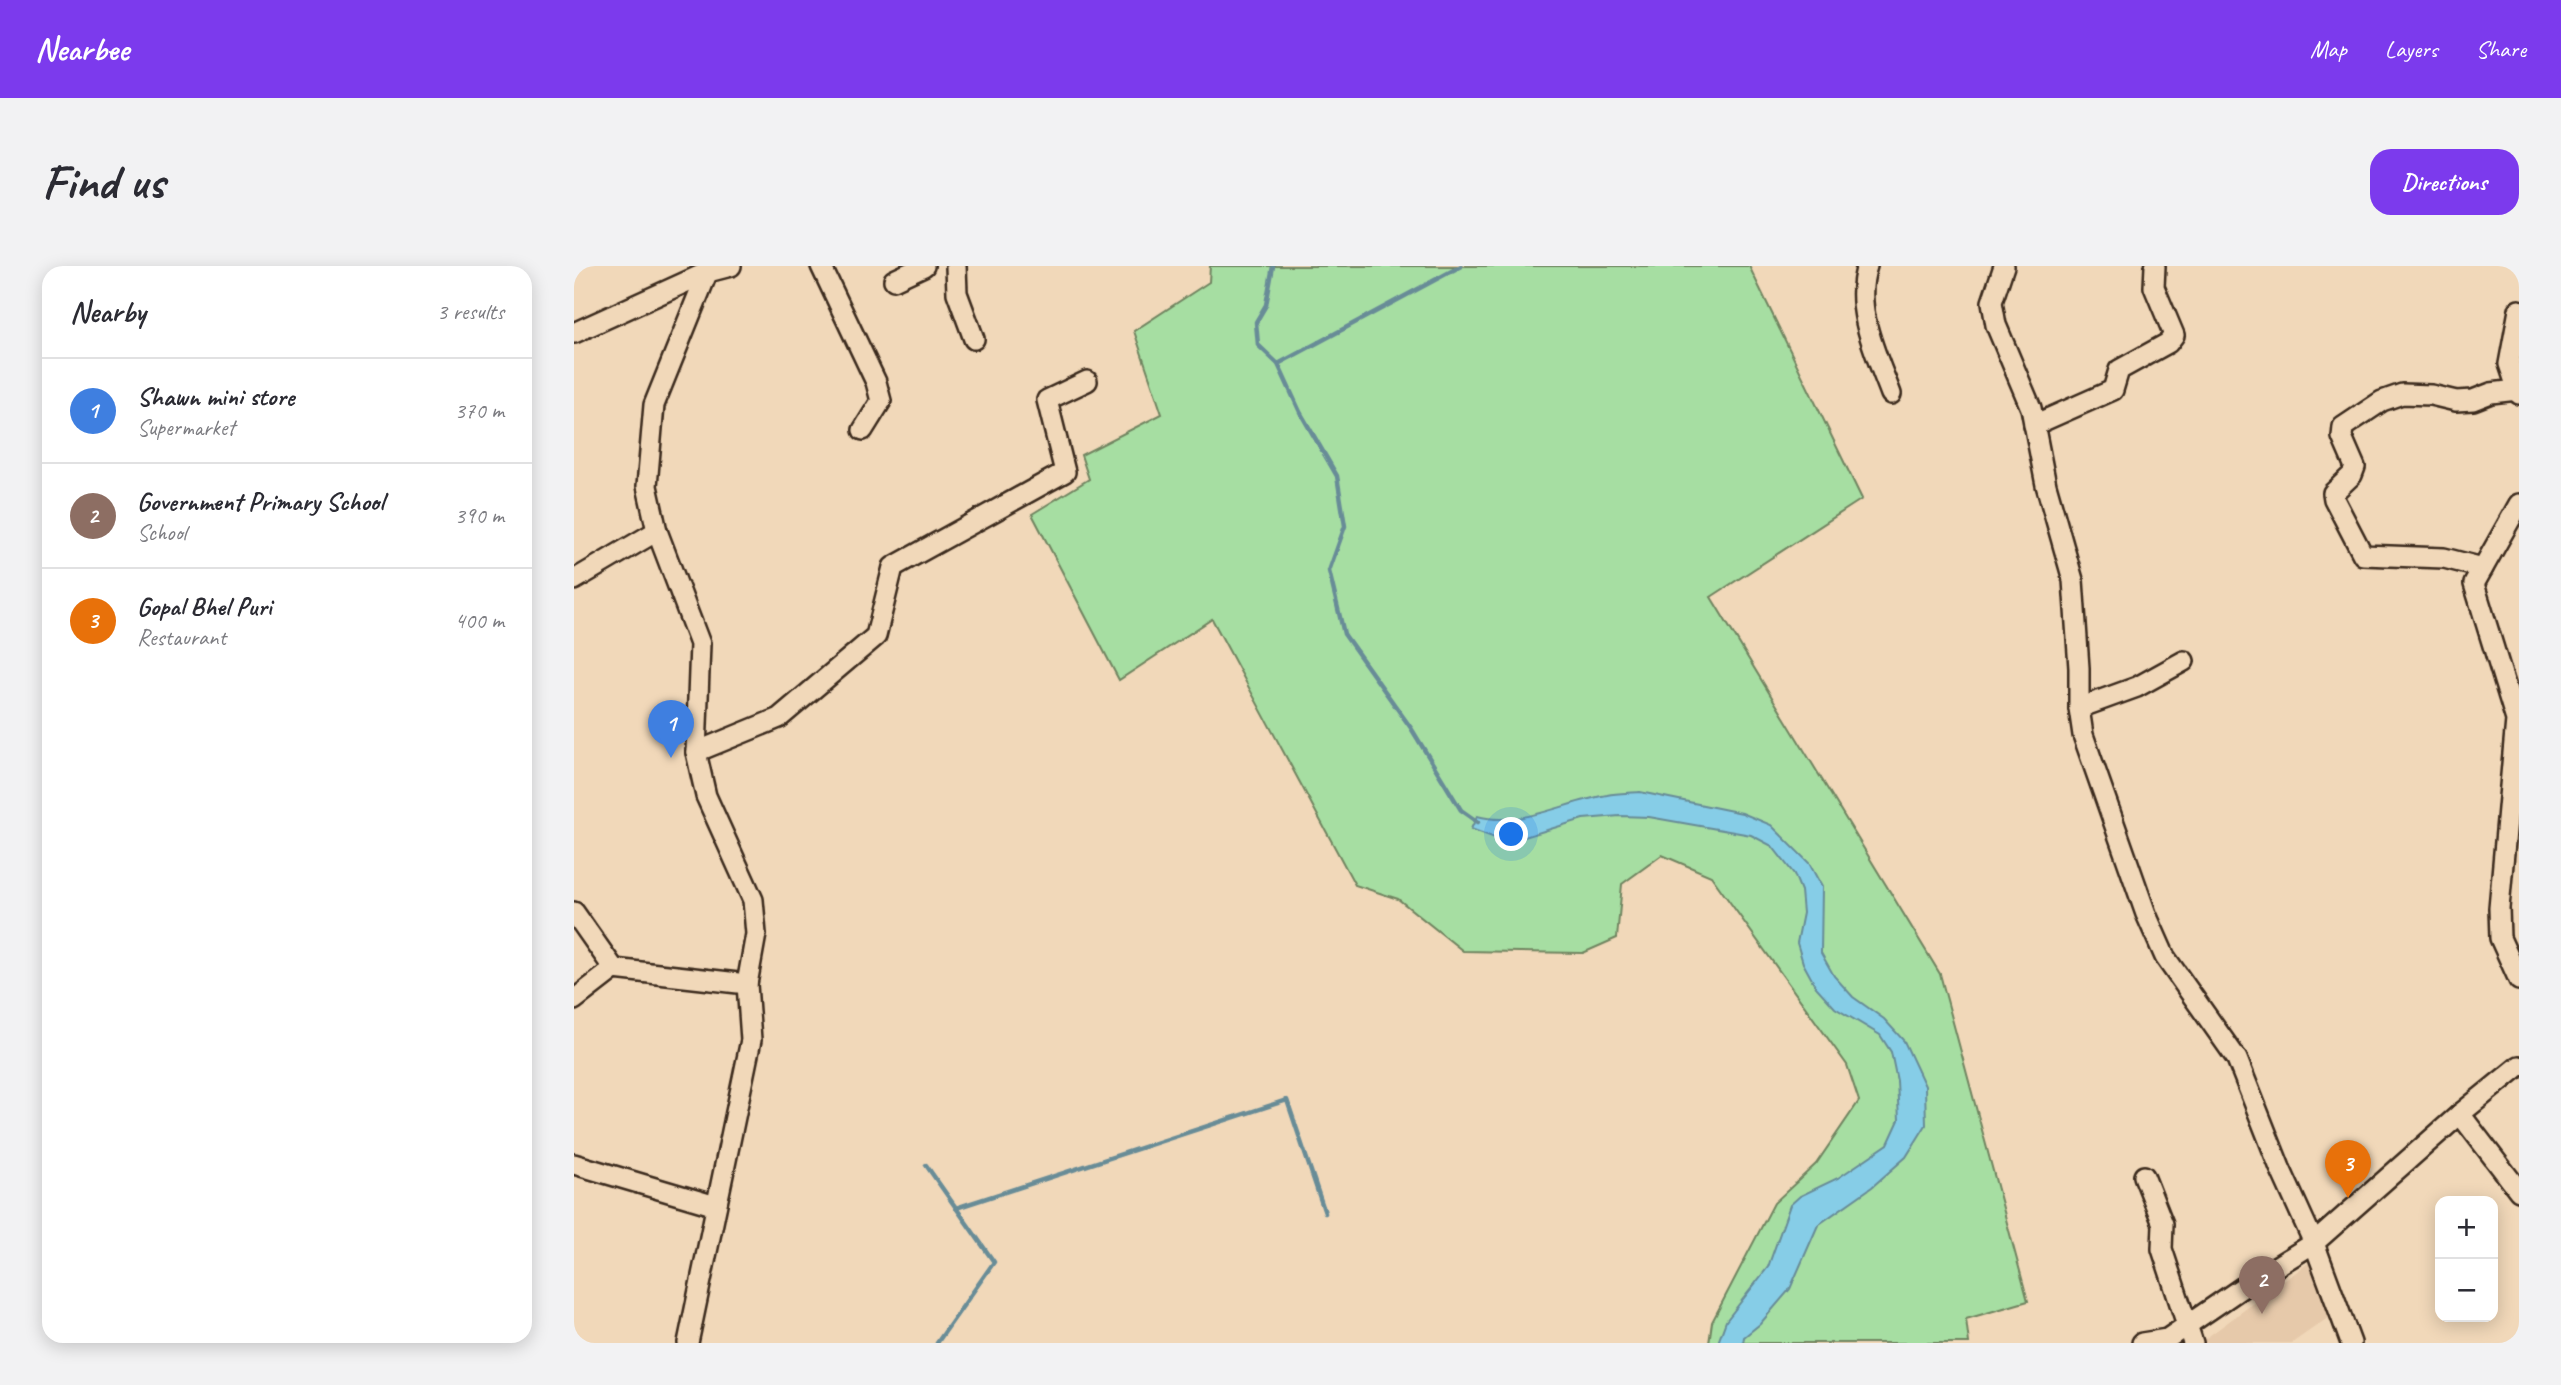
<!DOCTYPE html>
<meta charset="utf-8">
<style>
body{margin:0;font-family:Caveat,sans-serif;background:#f2f2f3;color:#2b2b33}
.controls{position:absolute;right:21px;bottom:21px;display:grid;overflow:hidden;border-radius:14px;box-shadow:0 4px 18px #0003}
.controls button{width:63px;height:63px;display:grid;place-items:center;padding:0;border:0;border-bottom:2px solid #e1e1e2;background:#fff;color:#2b2b33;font:35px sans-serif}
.you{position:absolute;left:938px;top:569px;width:24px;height:24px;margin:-18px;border:5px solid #fff;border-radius:50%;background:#1a73e8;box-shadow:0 0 0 10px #1a73e833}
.badge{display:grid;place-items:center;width:46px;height:46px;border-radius:50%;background:#7c3aed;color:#fff;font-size:23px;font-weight:700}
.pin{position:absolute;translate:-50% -58px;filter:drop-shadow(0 2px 4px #0008)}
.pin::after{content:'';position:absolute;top:37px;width:24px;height:21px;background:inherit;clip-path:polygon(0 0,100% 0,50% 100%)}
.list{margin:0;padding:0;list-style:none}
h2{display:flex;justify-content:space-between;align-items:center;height:91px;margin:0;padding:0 28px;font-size:30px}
h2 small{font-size:23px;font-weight:400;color:#7c7c81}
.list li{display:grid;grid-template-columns:46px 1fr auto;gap:21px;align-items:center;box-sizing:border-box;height:105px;padding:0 28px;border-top:2px solid #e1e1e2}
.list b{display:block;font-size:26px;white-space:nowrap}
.list p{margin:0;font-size:23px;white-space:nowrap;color:#7c7c81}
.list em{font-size:23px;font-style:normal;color:#7c7c81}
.map{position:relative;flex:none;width:1945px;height:1077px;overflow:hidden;border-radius:21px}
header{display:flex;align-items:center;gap:42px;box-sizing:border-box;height:98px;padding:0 35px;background:#7c3aed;color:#fff}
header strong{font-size:33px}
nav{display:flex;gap:38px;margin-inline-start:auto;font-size:24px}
.intro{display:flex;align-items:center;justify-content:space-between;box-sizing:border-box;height:168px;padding:0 42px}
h1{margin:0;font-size:49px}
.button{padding:18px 32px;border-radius:21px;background:#7c3aed;color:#fff;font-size:24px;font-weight:700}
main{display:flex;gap:42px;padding:0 42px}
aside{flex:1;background:#fff;border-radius:21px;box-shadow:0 4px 18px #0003}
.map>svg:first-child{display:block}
.built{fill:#e6c9aa}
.green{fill:#a6dea2;stroke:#708460;stroke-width:2}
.water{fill:#86cde7;stroke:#688c97;stroke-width:2}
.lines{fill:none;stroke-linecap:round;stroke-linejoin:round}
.stream{stroke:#688c97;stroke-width:4.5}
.minor-casing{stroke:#3b2a1e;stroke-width:24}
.minor{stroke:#f1d8b9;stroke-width:19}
</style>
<header>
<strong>Nearbee</strong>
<nav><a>Map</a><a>Layers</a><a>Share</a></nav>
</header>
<div class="intro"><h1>Find us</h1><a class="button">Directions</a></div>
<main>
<aside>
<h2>Nearby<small>3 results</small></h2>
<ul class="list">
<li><span class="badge" style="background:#3f7fe0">1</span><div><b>Shawn mini store</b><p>Supermarket</p></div><em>370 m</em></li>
<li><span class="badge" style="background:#8d6e63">2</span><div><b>Government Primary School</b><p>School</p></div><em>390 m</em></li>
<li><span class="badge" style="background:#e8710a">3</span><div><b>Gopal Bhel Puri</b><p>Restaurant</p></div><em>400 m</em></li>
</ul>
</aside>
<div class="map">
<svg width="1945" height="1077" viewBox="0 0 1945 1077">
<rect width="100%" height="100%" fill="#f1d8b9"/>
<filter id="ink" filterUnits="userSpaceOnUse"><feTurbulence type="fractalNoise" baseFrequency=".0143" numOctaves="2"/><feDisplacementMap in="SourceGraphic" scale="14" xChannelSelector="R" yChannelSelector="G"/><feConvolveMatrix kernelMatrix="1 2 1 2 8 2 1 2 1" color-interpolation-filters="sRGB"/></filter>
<g filter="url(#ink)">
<polygon class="built" points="1737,995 1758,1049 1718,1077 1629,1077 1628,1075"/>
<polygon class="green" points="636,0 1175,0 1288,233 1137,331 1366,708 1454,1035 1392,1053 1395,1077 1135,1077 1138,1056 1200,937 1242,898 1285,835 1273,799 1137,610 1088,589 1048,618 1043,672 1009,687 889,685 824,633 781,619 638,353 545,414 458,248 515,213 507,189 588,148 560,65 635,16"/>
<path class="water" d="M 1066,526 L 1168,547 L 1197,559 L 1235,597 L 1248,621 L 1247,687 L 1260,710 L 1279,731 L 1310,753 L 1330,775 L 1351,820 L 1352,859 L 1332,891 L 1298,921 L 1244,959 L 1216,1023 L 1186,1058 L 1170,1071 L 1169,1077 L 1145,1077 L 1145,1074 L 1152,1055 L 1194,1001 L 1216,939 L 1226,930 L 1264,912 L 1314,878 L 1325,854 L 1323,815 L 1317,786 L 1306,769 L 1261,742 L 1242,721 L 1229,697 L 1223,677 L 1229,647 L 1227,625 L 1220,608 L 1198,580 L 1177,569 L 1075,551 L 1046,550 L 1009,553 L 944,573 L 921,572 L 897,563 L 903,550 C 947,562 990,536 1033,529 C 1043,527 1055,527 1066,526 Z"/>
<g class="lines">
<g class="stream">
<polyline points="699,0 692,39 682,56 684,79 704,98 726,146 763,210 771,260 755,305 770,368 837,462 887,544 904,556"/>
<polyline points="704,98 887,0"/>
<polyline points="352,899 420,996 363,1077"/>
<polyline points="382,942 713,834 751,947"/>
</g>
<defs>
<g id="minor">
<polyline points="247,0 302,116 307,135 289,164"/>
<polyline points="382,0 383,27 400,73"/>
<path d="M 1293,0 C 1279,42 1302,88 1317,128"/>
<polyline points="1430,0 1418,36 1422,59 1457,142 1472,219 1499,314 1505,402 1505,442 1509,469 1572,648 1591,691 1663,793 1706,902 1740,977 1777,1077"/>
<polyline points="320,14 350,0"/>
<polyline points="1945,44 1935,98 1945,128"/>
<polyline points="0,67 134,6 157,0"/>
<polyline points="1460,159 1539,124 1545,104 1594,77 1600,69 1580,21 1581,0"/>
<polyline points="1945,238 1900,318 1942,454 1925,642 1926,672 1945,714"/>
<polyline points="1909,302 1870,292 1789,289 1760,233 1759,227 1778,209 1781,201 1768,171 1769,161 1808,135 1828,128 1857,129 1882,135 1899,134 1917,127 1943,124"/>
<polyline points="0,314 83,265"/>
<polyline points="1505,442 1563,421 1610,395"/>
<polyline points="122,486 205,452 302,370 319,301 491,206 473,134 513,115"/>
<polyline points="0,646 40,703"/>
<polyline points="0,734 40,703 173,718"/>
<polyline points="1886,848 1945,925"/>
<polyline points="0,898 142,940"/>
<polyline points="1570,910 1589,958 1588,983 1619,1077"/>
<polyline points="114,1077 177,774 173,718 182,668 179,634 132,530 122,486 126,378 83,265 73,220 80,139 136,0"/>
<polyline points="1568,1077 1593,1073 1669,1021 1740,977 1886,848 1945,800"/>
</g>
</defs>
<use href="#minor" class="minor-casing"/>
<use href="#minor" class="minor"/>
</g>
</g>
</svg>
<div class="controls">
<button>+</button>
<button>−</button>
</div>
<div class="you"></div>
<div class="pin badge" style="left:97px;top:492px;background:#3f7fe0">1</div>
<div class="pin badge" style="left:1688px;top:1048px;background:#8d6e63">2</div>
<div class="pin badge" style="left:1774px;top:932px;background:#e8710a">3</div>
</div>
</main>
